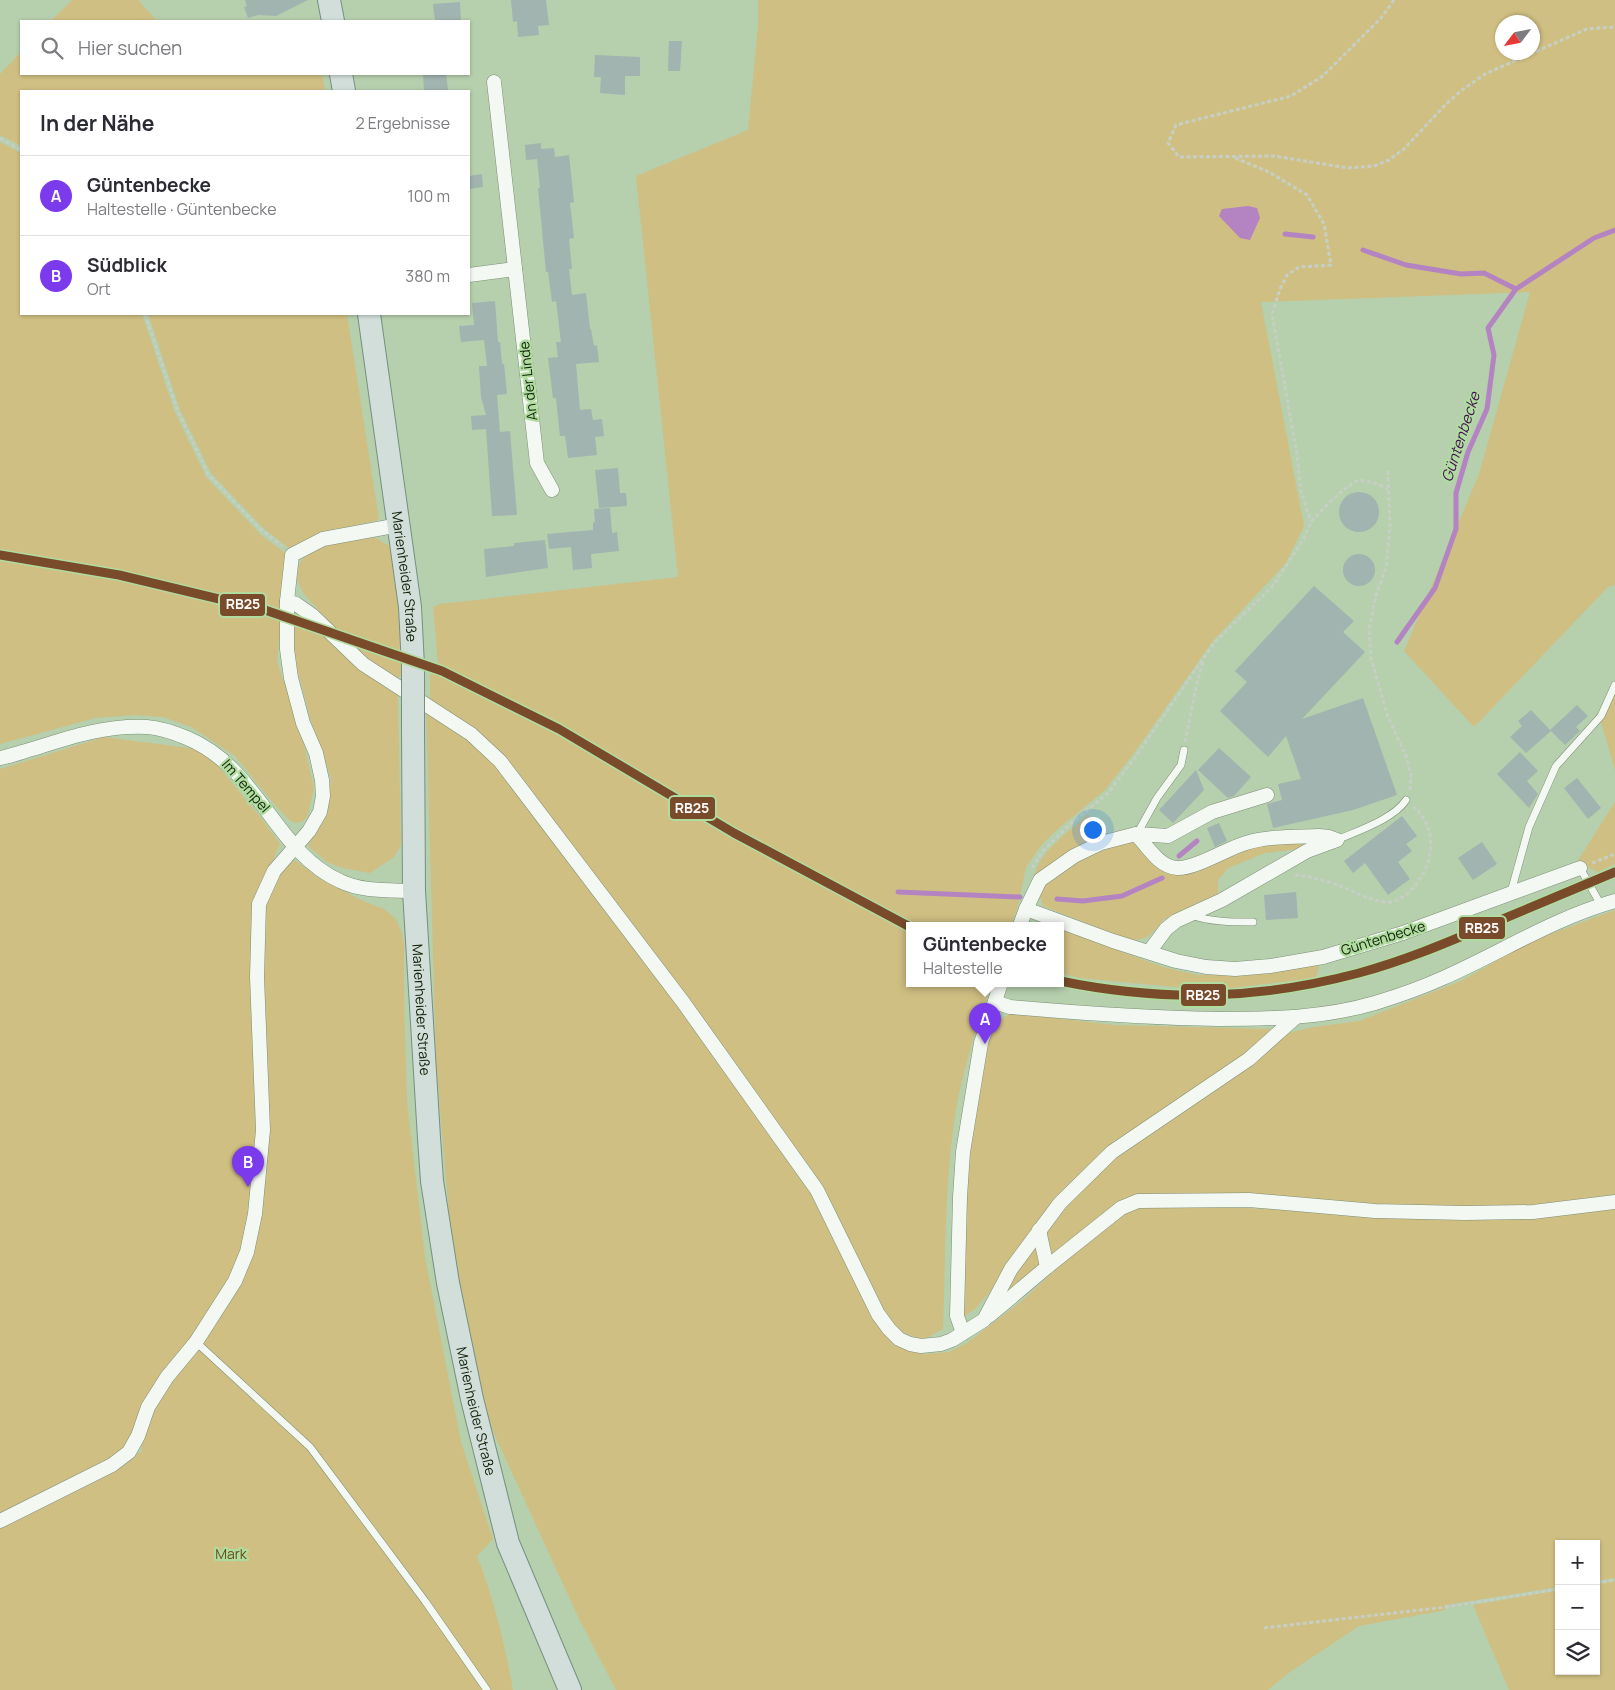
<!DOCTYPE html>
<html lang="de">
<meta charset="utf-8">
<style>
body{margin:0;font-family:Manrope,sans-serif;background:#f7f7f7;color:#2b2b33}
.controls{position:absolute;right:15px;bottom:15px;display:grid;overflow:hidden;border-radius:0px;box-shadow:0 1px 4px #0004}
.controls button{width:45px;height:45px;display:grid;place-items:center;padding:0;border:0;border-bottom:1px solid #e1e1e2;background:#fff;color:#2b2b33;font:25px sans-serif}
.compass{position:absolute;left:1495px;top:15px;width:45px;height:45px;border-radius:50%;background:#fff;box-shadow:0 1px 4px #0004;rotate:238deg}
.you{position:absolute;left:1092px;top:829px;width:18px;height:18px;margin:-12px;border:4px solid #fff;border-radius:50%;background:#1a73e8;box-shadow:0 0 0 8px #1a73e833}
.badge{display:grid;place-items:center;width:32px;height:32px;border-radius:50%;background:#7c3aed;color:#fff;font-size:16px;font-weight:700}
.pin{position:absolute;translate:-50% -41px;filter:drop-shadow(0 1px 2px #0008)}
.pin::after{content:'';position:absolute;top:26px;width:18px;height:15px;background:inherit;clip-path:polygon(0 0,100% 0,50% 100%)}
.popup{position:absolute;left:906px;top:922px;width:158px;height:65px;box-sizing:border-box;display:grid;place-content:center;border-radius:0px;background:#fff;filter:drop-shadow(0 1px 4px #0005);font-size:16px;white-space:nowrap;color:#7c7c81}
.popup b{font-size:19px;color:#2b2b33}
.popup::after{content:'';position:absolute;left:50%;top:100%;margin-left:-10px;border:10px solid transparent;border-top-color:#fff}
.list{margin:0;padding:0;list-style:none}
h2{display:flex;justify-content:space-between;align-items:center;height:65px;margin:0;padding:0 20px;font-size:21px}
h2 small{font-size:16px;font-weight:400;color:#7c7c81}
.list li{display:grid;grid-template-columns:32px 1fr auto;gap:15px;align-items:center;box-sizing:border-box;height:80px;padding:0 20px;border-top:1px solid #e1e1e2}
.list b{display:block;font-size:19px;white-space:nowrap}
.list p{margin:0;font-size:16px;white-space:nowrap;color:#7c7c81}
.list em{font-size:16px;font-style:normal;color:#7c7c81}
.icon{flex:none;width:28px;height:28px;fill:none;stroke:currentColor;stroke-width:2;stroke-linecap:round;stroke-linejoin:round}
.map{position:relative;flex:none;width:1615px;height:1690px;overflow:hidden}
.search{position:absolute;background:#fff;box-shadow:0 1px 4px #0004;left:20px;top:20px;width:450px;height:55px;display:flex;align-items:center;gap:12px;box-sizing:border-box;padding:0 18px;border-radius:0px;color:#7c7c81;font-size:19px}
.panel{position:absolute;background:#fff;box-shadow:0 1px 4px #0004;left:20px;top:90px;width:450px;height:225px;border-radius:0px}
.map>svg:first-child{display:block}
.green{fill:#d0bf83;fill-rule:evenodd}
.water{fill:#b383c2}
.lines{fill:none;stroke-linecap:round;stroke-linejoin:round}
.stream{stroke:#b383c2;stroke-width:5}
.building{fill:#a1b4af}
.service-casing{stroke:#7c8f75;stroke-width:8}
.minor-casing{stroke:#7c8f75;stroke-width:15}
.primary-casing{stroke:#759080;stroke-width:24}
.path{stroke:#c7cfc5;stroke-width:3;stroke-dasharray:4 2.5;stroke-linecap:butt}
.service{stroke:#f4f8f3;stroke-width:7}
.minor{stroke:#f4f8f3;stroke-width:14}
.primary{stroke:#d2ded9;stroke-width:22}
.primary-bridge-casing{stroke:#759080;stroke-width:24;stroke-linecap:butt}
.primary-bridge{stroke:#d2ded9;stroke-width:22}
.rail-1-casing{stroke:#b0dca0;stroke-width:12}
.rail-1{stroke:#7a4b2a;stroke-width:9}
.labels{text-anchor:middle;stroke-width:4.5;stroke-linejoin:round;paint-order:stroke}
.street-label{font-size:14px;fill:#11210a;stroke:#b0dca0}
.park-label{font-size:14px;fill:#6a4c16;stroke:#b0dca0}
.water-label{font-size:15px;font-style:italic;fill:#451254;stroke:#b0dca0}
.line-badge{stroke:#b0dca0;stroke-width:2}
.badge-label{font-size:14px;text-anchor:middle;font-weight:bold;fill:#fff}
</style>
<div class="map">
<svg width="1615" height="1690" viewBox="0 0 1615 1690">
<rect width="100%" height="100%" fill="#b6cfad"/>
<g class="green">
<polygon points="72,0 138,0 157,21 51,21"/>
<path d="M 758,0 L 1615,0 L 1615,585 L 1608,587 L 1474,727 L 1404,651 L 1479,474 L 1530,292 L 1261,302 L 1304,526 L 1286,563 L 1212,642 L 1134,753 L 1105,790 L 1052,834 L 1040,847 L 1026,867 L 1017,910 L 1011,925 L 910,925 L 910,983 L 992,983 C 978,1023 965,1062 957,1104 C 944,1178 946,1254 943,1329 L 923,1340 L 896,1330 L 872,1292 L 820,1190 L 474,732 L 430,698 L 430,675 L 438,663 L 433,607 L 440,604 L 678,577 L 636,176 L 748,130 L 758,26 ZM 1502,22 L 1532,22 L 1532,52 L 1502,52 Z"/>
<polygon points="21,52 21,74 322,74 325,91 21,91 21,146 0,135 0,74"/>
<polygon points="0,142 21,153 21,314 142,314 174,410 206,477 261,535 288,555 277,662 300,727 314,788 307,817 303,821 297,823 290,821 274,804 235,756 191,727 163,717 135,715 96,718 0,744"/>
<polygon points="148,314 347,314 379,520 354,526 291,550 261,526 211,473 180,410"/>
<polygon points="372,536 388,545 393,551 402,610 402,672 397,680 376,666 351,646 303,593 297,579 298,567 302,559 314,548 324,543"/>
<polygon points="295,617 302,617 310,621 398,693 401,845 394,857 370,873 342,868 327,862 308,846 328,809 331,778 311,721 294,657 291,623"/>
<polygon points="1613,693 1615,694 1615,770 1600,719"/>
<polygon points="426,709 452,725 496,764 680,1004 813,1190 905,1348 924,1354 949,1352 967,1343 1022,1301 1079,1248 1139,1204 1464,1217 1615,1205 1615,1578 1596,1581 1596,1544 1559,1544 1559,1587 1445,1605 1446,1610 1359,1626 1290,1672 1268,1690 616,1690 579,1619 492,1429 467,1341 450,1226 436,1062"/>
<path d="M 104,737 L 205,750 L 262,819 L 280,844 L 255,902 L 254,977 L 258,1129 L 251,1210 L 246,1224 L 253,1230 L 259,1215 L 267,1132 L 261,976 L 263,904 L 277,872 L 295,860 L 319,878 L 363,901 L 384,909 L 396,919 L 401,931 L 404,943 L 404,1001 L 407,1101 L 425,1257 L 461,1442 L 493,1539 L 477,1556 C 494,1599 505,1645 513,1690 L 0,1690 L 0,1527 L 39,1508 L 142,1451 L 141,1439 L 41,1498 L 0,1518 L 0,769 Z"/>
<polygon points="1615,802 1615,864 1598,872 1577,862"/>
<path d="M 1088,814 L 1106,838 L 1034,877 C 1039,851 1070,831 1088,814 Z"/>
<polygon points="1129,841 1135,842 1164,869 1259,843 1317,841 1298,849 1265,853 1228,868 1218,880 1218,895 1165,919 1148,937 1133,941 1123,938 1043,906 1039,893 1048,879 1078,859"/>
<polygon points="1615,910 1615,1197 1585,1202 1466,1210 1138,1198 1073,1241 998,1299 1063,1206 1114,1156 1274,1041 1292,1032 1314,1027 1359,1021 1463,980 1529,942"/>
<polygon points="1060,929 1163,967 1198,975 1222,975 1319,965 1316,978 1231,988 1196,989 1080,978 1060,973"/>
<path d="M 1012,1013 L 1114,1025 L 1274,1029 L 1246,1056 L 1110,1149 L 976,1308 L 961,1319 C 964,1238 965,1156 981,1077 C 983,1063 984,1045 990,1032 C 995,1023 1003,1017 1012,1013 Z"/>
<polygon points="1615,1581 1615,1690 1509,1690 1473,1605 1559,1590 1559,1671 1596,1671 1596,1584"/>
</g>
<polygon class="water" points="1248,206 1257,208 1260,218 1250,240 1240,238 1219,216 1222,209"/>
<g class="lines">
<g class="stream">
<polyline points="1285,234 1313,237"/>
<polyline points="1363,250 1406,265 1461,274 1484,273 1516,289"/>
<polyline points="1397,642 1435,588 1456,529 1456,493 1468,452 1487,409 1494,355 1488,328 1516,289 1594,238 1615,230"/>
<polyline points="1179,856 1197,841"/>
<polyline points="898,892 1020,897"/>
<polyline points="1057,899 1083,901 1122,896 1162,878"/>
</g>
</g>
<g class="building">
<polygon points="245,0 308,0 276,16 258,15 248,18 244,7 247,6"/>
<polygon points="511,0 546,0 549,25 538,26 539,35 518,37 517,21 513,22"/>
<polygon points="460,2 461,21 435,21 433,4"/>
<polygon points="669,41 682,41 680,71 668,71"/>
<polygon points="595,55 640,57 640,76 625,76 625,95 600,93 601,77 594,77"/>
<polygon points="423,74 446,74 448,90 424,91"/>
<polygon points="541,143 541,149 554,148 555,157 569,155 574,202 570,203 574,238 569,239 572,269 569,269 572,295 586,293 590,329 591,329 594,346 597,345 599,362 576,364 580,410 591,409 593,420 602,419 604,436 595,437 597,455 568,458 565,436 560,436 556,398 553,398 548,358 558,357 556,342 561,342 556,301 552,302 548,272 546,272 538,188 540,188 537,159 526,160 525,145"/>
<polygon points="482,174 483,187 469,189 469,176"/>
<polygon points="495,301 498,342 500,342 502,364 504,364 507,394 497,395 500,432 510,431 517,515 492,516 486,429 472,430 471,416 486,415 481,397 479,366 487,366 484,340 461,342 459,326 474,325 472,303"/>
<polygon points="618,468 620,493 626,493 627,506 599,508 595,470"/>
<circle cx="1359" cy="512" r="20"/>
<polygon points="610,508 612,533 617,532 619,551 591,554 592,568 573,570 571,547 549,549 547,534 593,530 593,523 595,522 594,509"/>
<polygon points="545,540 548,568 486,577 484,549 514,546 514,543"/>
<circle cx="1359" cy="570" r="16"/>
<polygon points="1314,586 1354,621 1343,632 1365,652 1302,719 1363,698 1397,795 1353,810 1273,828 1267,804 1282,800 1278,784 1301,779 1286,736 1268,757 1220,711 1247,682 1235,671"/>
<polygon points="1577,705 1588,716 1576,727 1580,731 1565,745 1550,730"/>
<polygon points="1531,710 1551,731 1526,753 1510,737 1522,726 1518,721"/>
<polygon points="1219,748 1251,777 1234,796 1228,798 1198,770"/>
<polygon points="1520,752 1538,771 1527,781 1538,794 1529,808 1497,774"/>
<polygon points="1196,770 1204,790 1173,823 1159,810"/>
<polygon points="1577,778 1601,808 1588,819 1564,788"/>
<polygon points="1402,816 1417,836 1406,844 1412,851 1398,862 1410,879 1388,895 1365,863 1353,873 1344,861"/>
<polygon points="1219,823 1227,841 1215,847 1207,828"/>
<polygon points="1482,842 1497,864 1473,880 1458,858"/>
<polygon points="1296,892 1298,918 1266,920 1264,895"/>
</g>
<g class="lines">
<defs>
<g id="service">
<polyline points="1137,834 1157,798 1181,765 1184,750"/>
<path d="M 1337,840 C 1357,831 1394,819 1406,800"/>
<polyline points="1580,868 1601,905"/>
<polyline points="1511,892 1529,827 1556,766 1601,716 1615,685"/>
<path d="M 1191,915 C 1210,922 1233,922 1253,922"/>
<polyline points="196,1342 310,1447 425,1601 487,1690"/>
</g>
<g id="minor">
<polyline points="494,82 537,463 552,490"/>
<polyline points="469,275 515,269"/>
<polyline points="287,601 296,604 313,616 363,664 471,734 500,761 683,1002 817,1190 878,1314 889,1329 899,1339 910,1344 921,1346 941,1344 952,1340 984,1320 1011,1269 1060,1203 1112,1152 1249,1059 1296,1017"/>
<path d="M 0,758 C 12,756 24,751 36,748 C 73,736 108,725 147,727 C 161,728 175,733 187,738 C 259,768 275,852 340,881 C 362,892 390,890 414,891"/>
<path d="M 1136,834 C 1147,846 1159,867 1177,868 C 1195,869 1228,848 1246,843 C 1269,836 1295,837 1319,836 L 1329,837 L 1337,840 L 1307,851 L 1222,900 L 1176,921 L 1166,929 L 1149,952"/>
<polyline points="1026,909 1113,941 1176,961 1206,967 1235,969 1270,966 1323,957 1403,933 1580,868"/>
<polyline points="1020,925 1026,909 1040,880 1074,856 1101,843 1136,834 1168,836 1212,812 1267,795"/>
<path d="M 995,1002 L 1010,1007 C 1079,1013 1148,1018 1218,1019 C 1271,1019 1324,1018 1375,1003 C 1398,996 1421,988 1443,978 C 1502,952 1552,919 1615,901"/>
<polyline points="1039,1230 1047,1267"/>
<polyline points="989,1316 1047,1267 1106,1220 1121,1208 1138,1201 1249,1200 1375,1211 1465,1213 1533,1212 1615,1202"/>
<polyline points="963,1333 957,1316 960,1197 963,1152 981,1043 1001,983"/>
<polyline points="0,1521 112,1465 129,1452 138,1436 148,1407 167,1377 196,1342 235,1281 247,1252 255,1214 263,1130 257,977 259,904 274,871 309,831 320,812 323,796 322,780 316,753 303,723 291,678 287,649 287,601 292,555 323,539 399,525"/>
</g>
<g id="primary">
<polyline points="329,0 333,21"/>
<polyline points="341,74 344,91"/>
<path id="s1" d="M 369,314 L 410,607 L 413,666"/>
<path id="s2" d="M 413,728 L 414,891 L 429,1138 L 432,1181 L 448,1283 L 472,1399 L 508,1543 L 570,1690"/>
</g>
</defs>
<use href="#service" class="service-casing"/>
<use href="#minor" class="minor-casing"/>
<use href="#primary" class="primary-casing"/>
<g class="path">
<polyline points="1394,0 1381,18 1323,76 1291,96 1176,125 1168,143 1179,157 1274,156 1348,168 1374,166 1389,160 1404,149 1446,104 1462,90 1485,74 1587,29 1615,27"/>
<polyline points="0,138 21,150"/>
<polyline points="1235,158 1269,172 1307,195 1324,224 1331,265 1299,267 1287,275 1280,289 1272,314 1297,455 1301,491 1311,522"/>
<polyline points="145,314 177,409 208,474 259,528 282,546"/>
<polyline points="1388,471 1390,526 1386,568 1376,595 1369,629 1371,658 1388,717 1407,758 1411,775 1410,790"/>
<polyline points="1185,742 1197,683 1203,662"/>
<polyline points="1592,863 1615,854"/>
<polyline points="1032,868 1043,851 1067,827 1108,793 1136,756 1214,643 1272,587 1303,540 1311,522 1328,504 1343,490 1358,480 1372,482 1388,489"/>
<path d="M 1295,875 C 1314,877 1332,882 1350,890 C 1361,895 1373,901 1386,902 C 1398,903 1408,894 1415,886 C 1421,878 1427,868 1429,859 C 1433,836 1430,823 1414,807"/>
<polyline points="1596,1583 1615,1580"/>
<polyline points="1264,1628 1446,1607 1559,1589"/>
</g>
<use href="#service" class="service"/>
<use href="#minor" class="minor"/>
<use href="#primary" class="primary"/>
<defs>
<polyline id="primary-bridge" points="413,728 413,666"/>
</defs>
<use href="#primary-bridge" class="primary-bridge-casing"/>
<use href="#primary-bridge" class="primary-bridge"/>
<defs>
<g id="rail-1">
<polyline points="0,555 119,575 265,610 442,671 559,729 734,833 910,927"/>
<path d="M 1060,981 C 1163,1002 1257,1000 1359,973 C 1403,961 1444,944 1486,926 C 1529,908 1572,890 1615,872"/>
</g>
</defs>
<use href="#rail-1" class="rail-1-casing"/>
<use href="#rail-1" class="rail-1"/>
</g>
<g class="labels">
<g class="street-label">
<text transform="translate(528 381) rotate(-96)" y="5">An der Linde</text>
<text dy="5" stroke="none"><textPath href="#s1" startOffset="265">Marienheider Straße</textPath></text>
<text transform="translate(246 786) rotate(49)" y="5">Im Tempel</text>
<text transform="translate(1383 938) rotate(-17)" y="5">Güntenbecke</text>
<text dy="5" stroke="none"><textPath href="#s2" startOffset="282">Marienheider Straße</textPath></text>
<text dy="5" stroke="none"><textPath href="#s2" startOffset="688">Marienheider Straße</textPath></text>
</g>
<g class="park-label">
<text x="231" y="1559">Mark</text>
</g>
<g class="water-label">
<text transform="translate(1461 437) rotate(-72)" y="5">Güntenbecke</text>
</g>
</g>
<g class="line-badge">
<rect x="219" y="593" width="47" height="24" rx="5" fill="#7a4b2a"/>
<rect x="669" y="796" width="47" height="24" rx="5" fill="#7a4b2a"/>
<rect x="1458" y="916" width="48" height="24" rx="5" fill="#7a4b2a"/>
<rect x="1180" y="983" width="47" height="24" rx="5" fill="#7a4b2a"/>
</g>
<g class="badge-label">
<text x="243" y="609">RB25</text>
<text x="692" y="813">RB25</text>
<text x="1482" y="933">RB25</text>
<text x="1203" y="1000">RB25</text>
</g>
</svg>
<div class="controls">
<button>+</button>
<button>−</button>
<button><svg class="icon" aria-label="layers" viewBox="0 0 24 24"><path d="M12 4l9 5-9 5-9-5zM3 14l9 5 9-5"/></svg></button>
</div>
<svg class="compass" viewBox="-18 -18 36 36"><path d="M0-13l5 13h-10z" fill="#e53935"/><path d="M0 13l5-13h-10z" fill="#7c7c81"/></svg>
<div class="you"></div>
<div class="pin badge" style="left:985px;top:1044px">A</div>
<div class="popup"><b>Güntenbecke</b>Haltestelle</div>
<div class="pin badge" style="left:248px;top:1187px">B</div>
<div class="search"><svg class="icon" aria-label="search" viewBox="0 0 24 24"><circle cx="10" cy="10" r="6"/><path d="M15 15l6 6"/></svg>Hier suchen</div>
<section class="panel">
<h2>In der Nähe<small>2 Ergebnisse</small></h2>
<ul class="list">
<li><span class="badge">A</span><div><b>Güntenbecke</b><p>Haltestelle · Güntenbecke</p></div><em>100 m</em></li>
<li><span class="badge">B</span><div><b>Südblick</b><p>Ort</p></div><em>380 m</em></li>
</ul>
</section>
</div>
